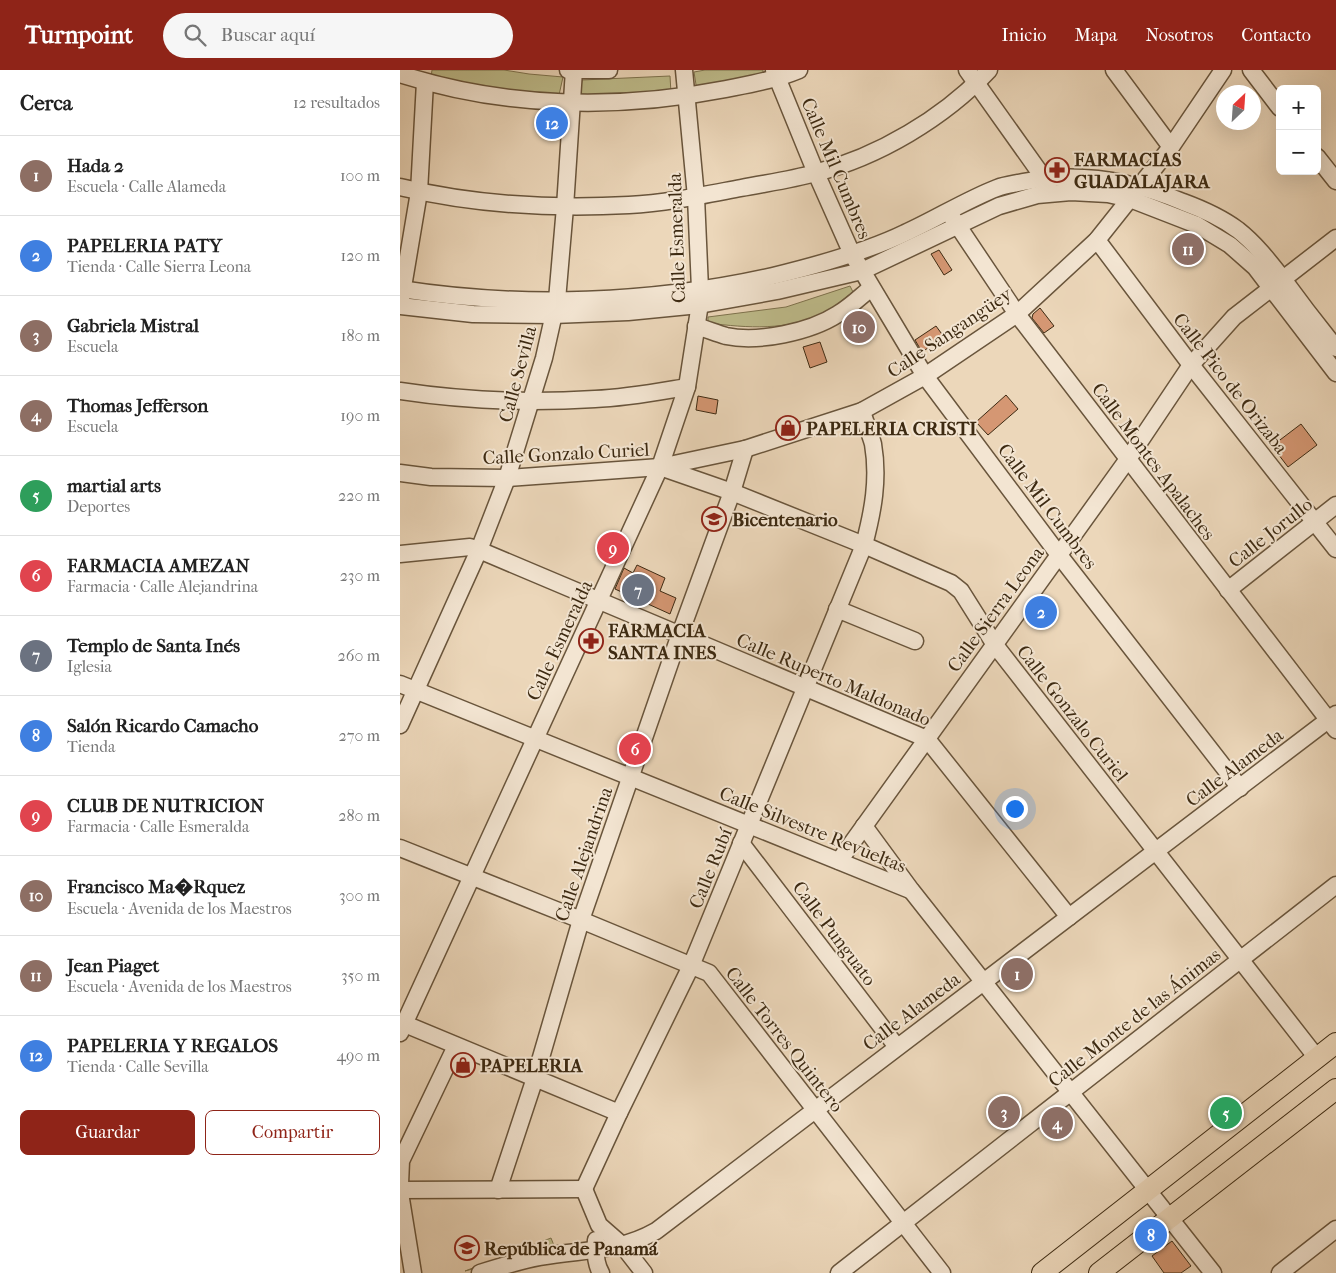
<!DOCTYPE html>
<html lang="es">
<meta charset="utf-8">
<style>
body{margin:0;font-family:"IM FELL French Canon",serif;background:#f6f6f6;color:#222}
.controls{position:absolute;right:15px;top:15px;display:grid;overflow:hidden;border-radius:8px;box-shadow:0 5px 20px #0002}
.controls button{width:45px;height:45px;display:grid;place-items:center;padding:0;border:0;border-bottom:1px solid #e0e0e0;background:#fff;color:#222;font:25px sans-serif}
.compass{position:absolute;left:816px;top:15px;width:45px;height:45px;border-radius:50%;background:#fff;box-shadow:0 5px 20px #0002;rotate:25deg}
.you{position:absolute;left:614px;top:738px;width:18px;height:18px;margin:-12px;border:4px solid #fff;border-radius:50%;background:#1a73e8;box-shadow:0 0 0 8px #1a73e833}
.badge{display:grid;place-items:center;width:32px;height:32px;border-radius:50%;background:#8f2418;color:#fff;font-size:16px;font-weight:700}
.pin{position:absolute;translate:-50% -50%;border:2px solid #fff;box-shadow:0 1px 5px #0006}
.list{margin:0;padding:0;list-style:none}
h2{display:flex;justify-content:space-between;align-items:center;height:65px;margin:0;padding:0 20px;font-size:21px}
h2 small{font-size:16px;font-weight:400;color:#767676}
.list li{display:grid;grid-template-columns:32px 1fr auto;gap:15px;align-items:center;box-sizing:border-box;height:80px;padding:0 20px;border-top:1px solid #e0e0e0}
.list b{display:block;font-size:19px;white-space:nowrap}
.list p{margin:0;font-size:16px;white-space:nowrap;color:#767676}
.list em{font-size:16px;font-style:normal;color:#767676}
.actions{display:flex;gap:10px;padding:15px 20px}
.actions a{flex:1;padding:11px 0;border:1px solid #8f2418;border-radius:8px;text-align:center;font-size:18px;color:#8f2418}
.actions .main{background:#8f2418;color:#fff}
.icon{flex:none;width:28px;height:28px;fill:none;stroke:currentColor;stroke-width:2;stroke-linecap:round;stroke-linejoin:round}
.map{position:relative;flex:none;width:936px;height:1203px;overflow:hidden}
header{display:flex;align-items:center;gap:30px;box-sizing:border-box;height:70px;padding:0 25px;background:#8f2418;color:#fff}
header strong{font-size:24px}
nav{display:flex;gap:28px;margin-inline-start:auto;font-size:18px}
.search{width:350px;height:45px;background:#f6f6f6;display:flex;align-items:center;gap:12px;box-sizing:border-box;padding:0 18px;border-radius:28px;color:#767676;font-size:19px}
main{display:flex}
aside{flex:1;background:#fff}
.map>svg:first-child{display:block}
.green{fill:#bebc8b;stroke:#7e734e}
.building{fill:#d59773;stroke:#3d2a12}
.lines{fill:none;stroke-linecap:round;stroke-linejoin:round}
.minor-casing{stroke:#69553c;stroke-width:19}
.major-casing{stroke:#3d2a12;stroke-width:22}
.minor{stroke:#f3e5d2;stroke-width:16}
.major{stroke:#ecd7ba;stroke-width:20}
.labels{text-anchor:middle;stroke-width:4;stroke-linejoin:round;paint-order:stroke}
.poi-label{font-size:19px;font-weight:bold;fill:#3d2a12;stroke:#f3e5d2;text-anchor:start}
.street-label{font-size:19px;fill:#3d2a12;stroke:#f3e5d2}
</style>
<header>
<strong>Turnpoint</strong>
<div class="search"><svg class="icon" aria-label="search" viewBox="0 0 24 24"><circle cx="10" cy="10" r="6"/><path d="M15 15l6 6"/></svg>Buscar aquí</div>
<nav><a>Inicio</a><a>Mapa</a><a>Nosotros</a><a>Contacto</a></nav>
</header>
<main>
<aside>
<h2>Cerca<small>12 resultados</small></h2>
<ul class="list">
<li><span class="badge" style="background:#8d6e63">1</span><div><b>Hada 2</b><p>Escuela · Calle Alameda</p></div><em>100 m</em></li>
<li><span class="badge" style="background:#3f7fe0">2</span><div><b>PAPELERIA PATY</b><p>Tienda · Calle Sierra Leona</p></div><em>120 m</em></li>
<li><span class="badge" style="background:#8d6e63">3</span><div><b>Gabriela Mistral</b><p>Escuela</p></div><em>180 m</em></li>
<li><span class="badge" style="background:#8d6e63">4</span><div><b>Thomas Jefferson</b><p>Escuela</p></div><em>190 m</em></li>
<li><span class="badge" style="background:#2e9e5b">5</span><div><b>martial arts</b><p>Deportes</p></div><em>220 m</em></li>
<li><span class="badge" style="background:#e0444e">6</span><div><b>FARMACIA AMEZAN</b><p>Farmacia · Calle Alejandrina</p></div><em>230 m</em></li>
<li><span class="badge" style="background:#6b7280">7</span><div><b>Templo de Santa Inés</b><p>Iglesia</p></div><em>260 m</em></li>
<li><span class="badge" style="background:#3f7fe0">8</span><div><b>Salón Ricardo Camacho</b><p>Tienda</p></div><em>270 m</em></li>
<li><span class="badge" style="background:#e0444e">9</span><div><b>CLUB DE NUTRICION</b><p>Farmacia · Calle Esmeralda</p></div><em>280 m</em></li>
<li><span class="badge" style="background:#8d6e63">10</span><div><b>Francisco Ma�Rquez</b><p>Escuela · Avenida de los Maestros</p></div><em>300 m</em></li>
<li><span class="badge" style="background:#8d6e63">11</span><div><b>Jean Piaget</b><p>Escuela · Avenida de los Maestros</p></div><em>350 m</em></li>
<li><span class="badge" style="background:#3f7fe0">12</span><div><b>PAPELERIA Y REGALOS</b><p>Tienda · Calle Sevilla</p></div><em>490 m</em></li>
</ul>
<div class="actions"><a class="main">Guardar</a><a>Compartir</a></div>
</aside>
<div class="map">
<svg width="936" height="1203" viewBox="0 0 936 1203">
<rect width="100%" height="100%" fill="#ecd7ba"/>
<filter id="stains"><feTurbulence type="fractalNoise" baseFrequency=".004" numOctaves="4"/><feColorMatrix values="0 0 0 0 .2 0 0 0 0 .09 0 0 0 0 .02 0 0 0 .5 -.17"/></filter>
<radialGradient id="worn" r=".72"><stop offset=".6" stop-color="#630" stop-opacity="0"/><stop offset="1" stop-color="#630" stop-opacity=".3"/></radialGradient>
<g class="green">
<polygon points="32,0 104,0 129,4 163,7 159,25 95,21 31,7"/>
<polygon points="305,0 363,0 363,6 297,21 294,2"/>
<polygon points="270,6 271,23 180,26 182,10"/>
<path d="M 450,216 L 453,222 C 443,229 434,238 424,243 C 387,261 348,258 308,253 L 308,247 L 386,237 Z"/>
<polygon points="151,1168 155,1178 65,1201"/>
</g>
<g class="building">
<polygon points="539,180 552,200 544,205 531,184"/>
<polygon points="640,238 654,256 644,263 632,248 633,244"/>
<polygon points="536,256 544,267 522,282 515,270"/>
<polygon points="420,272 427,292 410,298 403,277"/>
<polygon points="606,325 618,339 588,365 576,352"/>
<polygon points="298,326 318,330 316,344 296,340"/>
<polygon points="901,354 917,375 888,397 872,376"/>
<polygon points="237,495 265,508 260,521 276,528 270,544 215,519 224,498 233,503"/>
<polygon points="772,1171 791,1196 781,1203 764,1203 752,1186"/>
</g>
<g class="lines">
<defs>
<g id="minor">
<polyline points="168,0 209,0"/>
<polyline points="374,0 416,103 452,184 525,306 659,485 840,718"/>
<polyline points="567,0 648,114"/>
<polyline points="714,0 771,77"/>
<polyline points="851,0 880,38"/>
<path d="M 0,4 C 105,38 218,40 326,19 C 351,14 375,10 399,0"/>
<polyline points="917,87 936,111"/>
<path d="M 0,117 C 75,135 153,139 229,135 C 267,133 304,125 341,118 C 366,113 391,110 415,103 C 478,87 544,48 589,0"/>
<polyline points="552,147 617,244 936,660"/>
<polyline points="697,170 791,295 936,479"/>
<path d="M 0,219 C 121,238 254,233 373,206 C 414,196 468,181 505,163 C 536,149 566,130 597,118 C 605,115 614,114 623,112 C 678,101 731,110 783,132 C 802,139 822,148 838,160 C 857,175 871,194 886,213 C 902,235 919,257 936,278"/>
<polyline points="1,229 19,122 25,12"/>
<polyline points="0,236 73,244 153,245 228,242 299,235 377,221 462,201 599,136 637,125 671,122 708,124 730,129 797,155 830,175 855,197 936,303"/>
<path d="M 296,256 C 306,259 316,263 326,266 C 358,273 410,262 438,244 C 450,237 460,227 471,218"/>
<path d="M 0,321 C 65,331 130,333 195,329 C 226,328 257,322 287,317"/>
<polyline points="260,397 345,379 462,341 525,306 617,244 697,170 771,77 823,0"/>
<polyline points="0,403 31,407 107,408 260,397 332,422 464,475 551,513 561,521 595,575 917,988"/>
<polyline points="0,484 70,477 79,480 527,669 669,847"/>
<polyline points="828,520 936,435"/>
<polyline points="437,539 515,571"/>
<polyline points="0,614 510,820"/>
<polyline points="0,655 79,480 107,408 144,288 157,230 165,137 174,0"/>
<polyline points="464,756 511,820 813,1203"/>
<polyline points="341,773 497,977"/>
<polyline points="0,778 181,850 309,903 542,1203"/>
<polyline points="439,791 728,389 791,295 834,247 936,168"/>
<polyline points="0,952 219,1043"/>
<polyline points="0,963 260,397 287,317 299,240 300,219 296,127 284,0"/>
<polyline points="0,1114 1,1091 56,976"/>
<path d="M 184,1119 L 219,1043 L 291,896 L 464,475 C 473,441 479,409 473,374 C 470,363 465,352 462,341"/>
<polyline points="184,1119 199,1155 223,1176 244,1203"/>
<polyline points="0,1120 184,1119"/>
<polyline points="98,1120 135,1008 181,850 280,564 332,422 345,379"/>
<polyline points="0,1123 13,1203"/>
<path d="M 196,1170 C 195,1181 195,1193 201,1203"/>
<path d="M 80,1203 C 99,1197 119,1191 140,1187 C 182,1179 217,1183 256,1161 L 936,644"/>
<polyline points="439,1203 936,815"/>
<polyline points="880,1203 936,1159"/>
</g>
<g id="major">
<polyline points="642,1203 936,973"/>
<polyline points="699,1203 936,1019"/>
</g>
</defs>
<use href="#minor" class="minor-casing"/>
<use href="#major" class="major-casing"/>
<use href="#minor" class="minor"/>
<use href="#major" class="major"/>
</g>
<defs>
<symbol id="pharmacy-ring" viewBox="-11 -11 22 22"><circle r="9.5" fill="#f3e5d2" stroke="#8f2418" stroke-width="1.5"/><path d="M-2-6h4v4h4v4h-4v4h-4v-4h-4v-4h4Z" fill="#8f2418"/></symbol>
<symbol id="shop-ring" viewBox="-11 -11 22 22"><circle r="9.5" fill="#f3e5d2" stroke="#8f2418" stroke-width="1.5"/><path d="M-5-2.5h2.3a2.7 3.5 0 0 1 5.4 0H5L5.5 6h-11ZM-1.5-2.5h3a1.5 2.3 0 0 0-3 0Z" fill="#8f2418"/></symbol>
<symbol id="school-ring" viewBox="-11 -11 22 22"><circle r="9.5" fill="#f3e5d2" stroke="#8f2418" stroke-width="1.5"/><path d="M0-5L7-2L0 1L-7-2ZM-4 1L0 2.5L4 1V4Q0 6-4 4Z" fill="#8f2418"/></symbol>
</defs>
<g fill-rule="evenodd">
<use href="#pharmacy-ring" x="643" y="86" width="28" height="28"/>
<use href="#shop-ring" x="374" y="344" width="28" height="28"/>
<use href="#school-ring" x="300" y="435" width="28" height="28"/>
<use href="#pharmacy-ring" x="177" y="557" width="28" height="28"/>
<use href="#shop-ring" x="49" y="981" width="28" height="28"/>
<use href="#school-ring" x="53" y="1164" width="28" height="28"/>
</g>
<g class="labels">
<g class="poi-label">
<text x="674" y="96">FARMACIAS<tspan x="674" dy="22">GUADALAJARA</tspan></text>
<text x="406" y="365">PAPELERIA CRISTI</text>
<text x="332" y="456">Bicentenario</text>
<text x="208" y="567">FARMACIA<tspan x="208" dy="22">SANTA INES</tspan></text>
<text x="80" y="1002">PAPELERIA</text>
<text x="84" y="1185">República de Panamá</text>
</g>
<g class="street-label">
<text transform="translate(437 98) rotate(67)" y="7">Calle Mil Cumbres</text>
<text transform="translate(276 168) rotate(-92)" y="7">Calle Esmeralda</text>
<text transform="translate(549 262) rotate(-34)" y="7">Calle Sangangüey</text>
<text transform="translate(117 304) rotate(-75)" y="7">Calle Sevilla</text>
<text transform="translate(831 313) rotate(52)" y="7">Calle Pico de Orizaba</text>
<text transform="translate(166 383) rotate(-3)" y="7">Calle Gonzalo Curiel</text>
<text transform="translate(754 391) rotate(53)" y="7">Calle Montes Apalaches</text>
<text transform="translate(648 436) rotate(53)" y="7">Calle Mil Cumbres</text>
<text transform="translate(870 462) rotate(-38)" y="7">Calle Jorullo</text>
<text transform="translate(595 539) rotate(-54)" y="7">Calle Sierra Leona</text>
<text transform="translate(159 570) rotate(-65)" y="7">Calle Esmeralda</text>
<text transform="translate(434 609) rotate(23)" y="7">Calle Ruperto Maldonado</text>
<text transform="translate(673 643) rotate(52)" y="7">Calle Gonzalo Curiel</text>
<text transform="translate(834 697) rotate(-37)" y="7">Calle Alameda</text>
<text transform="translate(413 759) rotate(22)" y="7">Calle Silvestre Revueltas</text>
<text transform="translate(183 784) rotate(-71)" y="7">Calle Alejandrina</text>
<text transform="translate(310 798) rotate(-68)" y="7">Calle Rubí</text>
<text transform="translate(435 863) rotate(53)" y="7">Calle Punguato</text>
<text transform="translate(511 941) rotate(-37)" y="7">Calle Alameda</text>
<text transform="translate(734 947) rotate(-38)" y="7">Calle Monte de las Ánimas</text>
<text transform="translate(385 969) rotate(52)" y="7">Calle Torres Quintero</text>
</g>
</g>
<rect width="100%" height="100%" filter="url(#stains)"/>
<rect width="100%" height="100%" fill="url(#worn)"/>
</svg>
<div class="controls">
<button>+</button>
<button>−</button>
</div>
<svg class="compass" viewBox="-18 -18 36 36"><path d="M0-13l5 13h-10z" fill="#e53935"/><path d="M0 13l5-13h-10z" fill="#767676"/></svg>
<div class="you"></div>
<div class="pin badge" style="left:617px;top:904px;background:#8d6e63">1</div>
<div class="pin badge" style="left:641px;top:542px;background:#3f7fe0">2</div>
<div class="pin badge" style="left:604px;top:1042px;background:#8d6e63">3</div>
<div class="pin badge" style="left:657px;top:1053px;background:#8d6e63">4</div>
<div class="pin badge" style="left:826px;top:1043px;background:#2e9e5b">5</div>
<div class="pin badge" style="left:235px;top:679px;background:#e0444e">6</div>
<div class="pin badge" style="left:238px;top:520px;background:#6b7280">7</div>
<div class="pin badge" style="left:751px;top:1165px;background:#3f7fe0">8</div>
<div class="pin badge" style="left:213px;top:478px;background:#e0444e">9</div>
<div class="pin badge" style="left:459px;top:257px;background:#8d6e63">10</div>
<div class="pin badge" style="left:788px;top:179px;background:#8d6e63">11</div>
<div class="pin badge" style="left:152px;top:53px;background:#3f7fe0">12</div>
</div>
</main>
